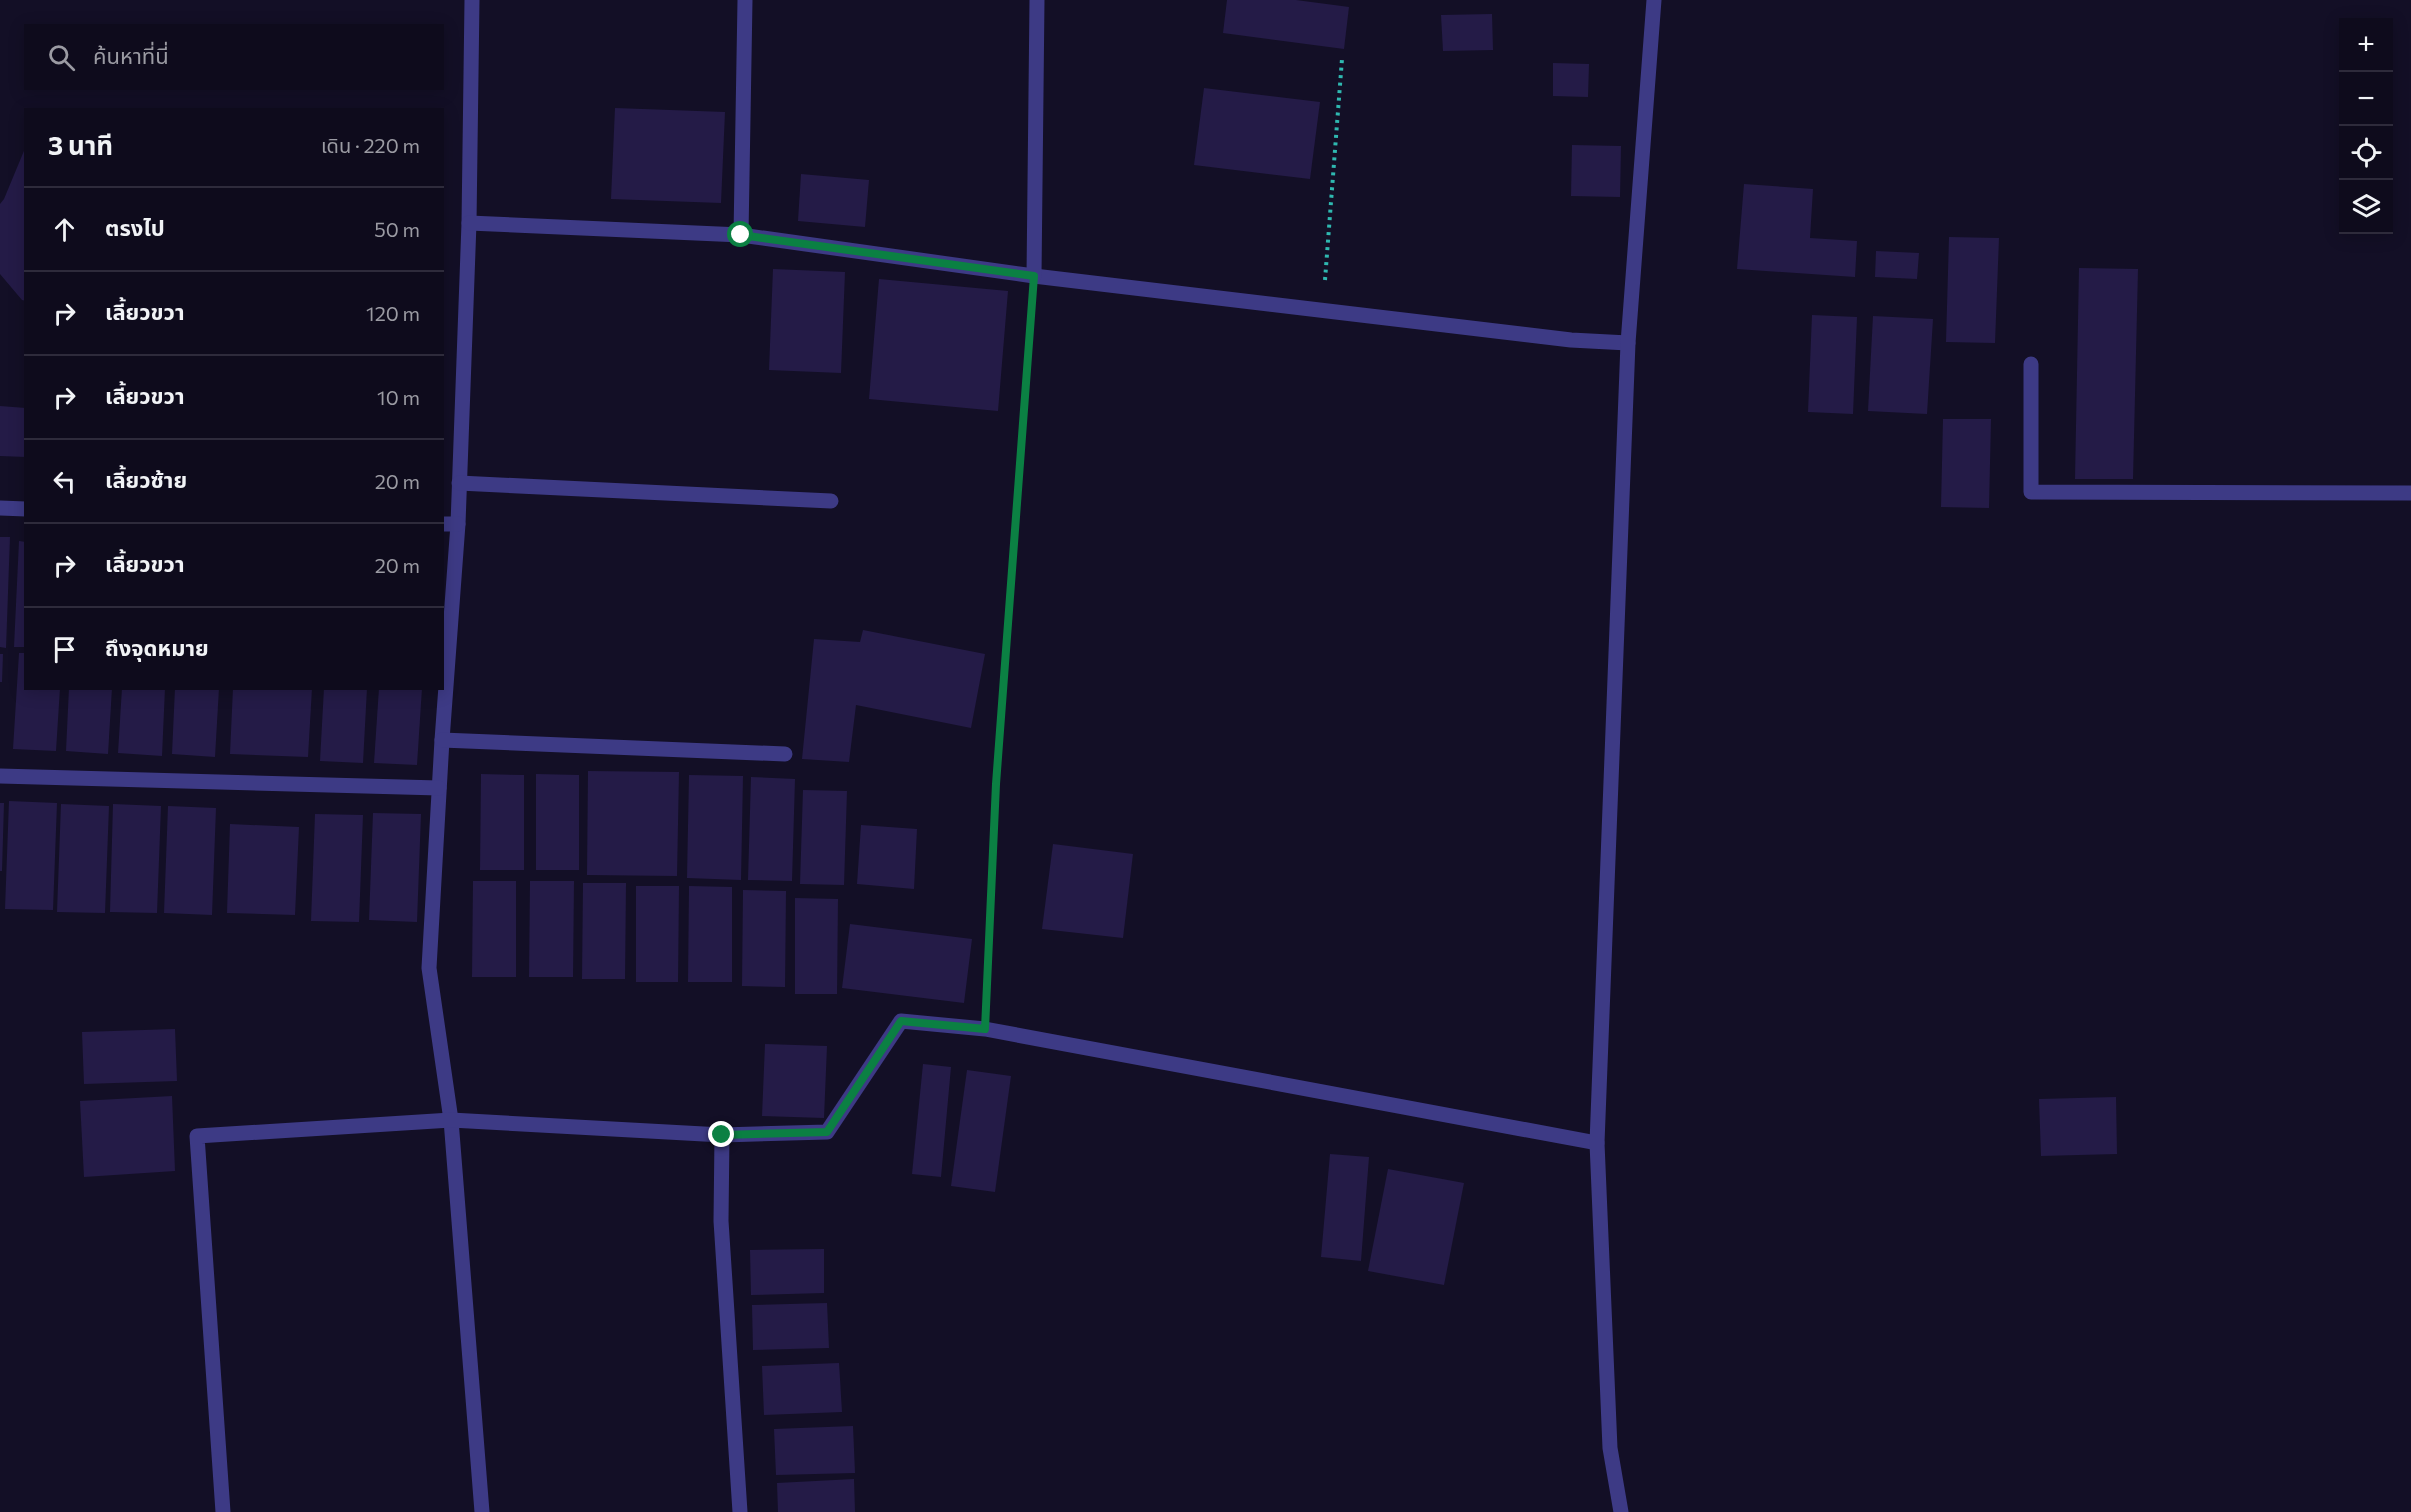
<!DOCTYPE html>
<html lang="th">
<meta charset="utf-8">
<style>
body{margin:0;font-family:Commissioner,"Noto Sans Thai",sans-serif;background:#1c1929;color:#f1f3f6}
.controls{position:absolute;right:18px;top:18px;display:grid;overflow:hidden;border-radius:0px;box-shadow:0 3px 15px #0003}
.controls button{width:54px;height:54px;display:grid;place-items:center;padding:0;border:0;border-bottom:2px solid #2e2b3b;background:#0e0b1c;color:#f1f3f6;font:30px sans-serif}
.stop{position:absolute;width:18px;height:18px;margin:-14px;border:4px solid #0b8043;border-radius:50%;background:#fff}
.stop.end{background:#0b8043;border-color:#fff;box-shadow:0 2px 6px #0008}
.list{margin:0;padding:0;list-style:none}
h2{display:flex;justify-content:space-between;align-items:center;height:78px;margin:0;padding:0 24px;font-size:26px}
h2 small{font-size:20px;font-weight:400;color:#9b9ba3}
.list li{display:grid;grid-template-columns:39px 1fr auto;gap:18px;align-items:center;box-sizing:border-box;height:84px;padding:0 24px;border-top:2px solid #2e2b3b}
.list b{display:block;font-size:22px;white-space:nowrap}
.list em{font-size:20px;font-style:normal;color:#9b9ba3}
.icon{flex:none;width:33px;height:33px;fill:none;stroke:currentColor;stroke-width:2;stroke-linecap:round;stroke-linejoin:round}
.map{position:relative;flex:none;width:2411px;height:1512px;overflow:hidden}
.search{position:absolute;background:#0e0b1c;box-shadow:0 3px 15px #0003;left:24px;top:24px;width:420px;height:66px;display:flex;align-items:center;gap:15px;box-sizing:border-box;padding:0 21px;border-radius:0px;color:#9b9ba3;font-size:22px}
.panel{position:absolute;background:#0e0b1c;box-shadow:0 3px 15px #0003;left:24px;top:108px;width:420px;height:582px;border-radius:0px}
.map>svg:first-child{display:block}
.building{fill:#241b47}
.lines{fill:none;stroke-linecap:round;stroke-linejoin:round}
.path{stroke:#2fb8b0;stroke-width:4;stroke-dasharray:3 4.5;stroke-linecap:butt}
.service{stroke:#3d3a85;stroke-width:15}
.minor{stroke:#3d3a85;stroke-width:15}
.route{stroke:#0b8043;stroke-width:8}
</style>
<div class="map">
<svg width="2411" height="1512" viewBox="0 0 2411 1512">
<rect width="100%" height="100%" fill="#130f26"/>
<g class="building">
<polygon points="1227,0 1296,0 1349,7 1344,49 1223,33"/>
<polygon points="1492,14 1493,50 1443,51 1441,15"/>
<polygon points="1553,63 1589,64 1588,97 1553,96"/>
<polygon points="1204,88 1320,102 1310,179 1194,165"/>
<polygon points="615,108 725,112 721,203 611,199"/>
<polygon points="1572,145 1621,146 1620,197 1571,196"/>
<polygon points="26,146 26,301 22,300 0,274 0,204 4,199"/>
<polygon points="801,174 869,180 865,227 798,221"/>
<polygon points="1744,184 1813,189 1810,238 1857,241 1855,277 1737,269"/>
<polygon points="1949,237 1999,238 1995,343 1946,342"/>
<polygon points="1876,251 1919,253 1917,279 1875,277"/>
<polygon points="2079,268 2138,269 2133,479 2075,479"/>
<polygon points="773,269 845,272 841,373 769,370"/>
<polygon points="879,279 1008,291 998,411 869,399"/>
<polygon points="1812,315 1857,317 1853,414 1808,412"/>
<polygon points="1873,316 1933,319 1927,414 1868,411"/>
<polygon points="0,406 26,408 26,457 0,456"/>
<polygon points="1943,419 1991,419 1989,508 1941,507"/>
<polygon points="0,537 10,537 6,648 0,647"/>
<polygon points="19,541 26,542 26,647 14,647"/>
<polygon points="863,630 985,654 971,728 856,705 849,762 802,759 814,639 860,642"/>
<polygon points="19,653 26,653 26,688 60,688 56,751 13,749"/>
<polygon points="0,654 3,654 2,682 0,682"/>
<polygon points="69,688 112,688 108,754 66,751"/>
<polygon points="122,688 165,688 162,756 118,753"/>
<polygon points="175,688 219,688 215,757 172,754"/>
<polygon points="233,688 312,688 308,757 230,754"/>
<polygon points="324,688 367,688 363,763 320,761"/>
<polygon points="379,688 422,688 417,765 374,763"/>
<polygon points="588,771 679,772 677,876 587,875"/>
<polygon points="481,774 524,775 524,870 480,870"/>
<polygon points="536,774 579,775 579,870 536,870"/>
<polygon points="689,775 743,776 741,880 687,878"/>
<polygon points="751,777 795,779 792,881 748,880"/>
<polygon points="803,790 847,791 844,885 800,884"/>
<polygon points="9,801 57,803 53,910 5,909"/>
<polygon points="0,803 4,803 2,871 0,871"/>
<polygon points="61,804 109,806 105,913 57,912"/>
<polygon points="113,804 161,806 157,913 110,912"/>
<polygon points="168,806 216,808 212,915 164,913"/>
<polygon points="373,813 421,814 417,922 369,920"/>
<polygon points="315,814 363,815 359,922 311,921"/>
<polygon points="230,824 299,827 295,915 227,913"/>
<polygon points="861,825 917,829 914,889 857,884"/>
<polygon points="1053,844 1133,854 1123,938 1042,929"/>
<polygon points="473,881 516,881 516,977 472,977"/>
<polygon points="530,881 574,881 573,977 529,977"/>
<polygon points="583,883 626,883 625,979 582,979"/>
<polygon points="636,886 679,886 678,982 636,982"/>
<polygon points="689,886 732,887 732,982 688,982"/>
<polygon points="743,890 786,891 785,987 742,986"/>
<polygon points="795,898 838,899 837,994 795,994"/>
<polygon points="850,924 972,939 964,1003 842,988"/>
<polygon points="175,1029 177,1081 84,1084 82,1032"/>
<polygon points="765,1044 827,1046 824,1118 762,1116"/>
<polygon points="923,1064 951,1067 941,1177 912,1174"/>
<polygon points="967,1070 1011,1076 995,1192 951,1186"/>
<polygon points="172,1096 175,1171 84,1177 80,1101"/>
<polygon points="2116,1097 2117,1154 2041,1156 2039,1099"/>
<polygon points="1330,1154 1369,1157 1361,1261 1321,1257"/>
<polygon points="1388,1169 1464,1183 1444,1285 1368,1271"/>
<polygon points="824,1249 824,1293 751,1295 750,1250"/>
<polygon points="827,1303 829,1348 753,1350 752,1305"/>
<polygon points="839,1363 842,1412 764,1415 762,1366"/>
<polygon points="853,1426 855,1473 776,1475 774,1429"/>
<polygon points="854,1479 855,1512 778,1512 777,1483"/>
</g>
<g class="lines">
<g class="path">
<polyline points="1325,280 1342,59"/>
<polyline points="986,999 996,784 1032,306"/>
</g>
<g class="service">
<polyline points="472,0 469,223 458,524 442,740 429,968 451,1120 482,1512"/>
<polyline points="469,223 741,235 1034,276 1571,340 1628,343"/>
<polyline points="741,235 745,0"/>
<polyline points="1034,276 1037,0"/>
<polyline points="2031,364 2031,492 2411,493"/>
<polyline points="459,483 831,501"/>
<polyline points="0,508 26,509"/>
<polyline points="442,524 458,524"/>
<polyline points="442,740 785,754"/>
<polyline points="0,776 439,788"/>
<polyline points="223,1512 197,1136 451,1120 722,1135"/>
<polyline points="740,1512 721,1221 722,1135 827,1132 901,1021 985,1029 1597,1143"/>
</g>
<polyline class="minor" points="1621,1512 1610,1448 1597,1143 1628,343 1654,0"/>
</g>
<g class="lines">
<polyline class="route" points="722,1135 827,1132 901,1021 985,1029 996,784 1034,276 741,235"/>
</g>
</svg>
<div class="controls">
<button>+</button>
<button>−</button>
<button><svg class="icon" aria-label="locate" viewBox="0 0 24 24"><circle cx="12" cy="12" r="6"/><path d="M12 2v4M12 18v4M2 12h4M18 12h4"/></svg></button>
<button><svg class="icon" aria-label="layers" viewBox="0 0 24 24"><path d="M12 4l9 5-9 5-9-5zM3 14l9 5 9-5"/></svg></button>
</div>
<div class="stop" style="left:741px;top:235px"></div>
<div class="stop end" style="left:722px;top:1135px"></div>
<div class="search"><svg class="icon" aria-label="search" viewBox="0 0 24 24"><circle cx="10" cy="10" r="6"/><path d="M15 15l6 6"/></svg>ค้นหาที่นี่</div>
<section class="panel">
<h2>3 นาที<small>เดิน · 220 m</small></h2>
<ul class="list">
<li><svg class="icon" aria-label="ahead" viewBox="0 0 24 24"><path d="M12 20V5M6 11l6-6 6 6"/></svg><div><b>ตรงไป</b></div><em>50 m</em></li>
<li><svg class="icon" aria-label="right" viewBox="0 0 24 24"><path d="M7 20v-9h11M14 6l5 5-5 5"/></svg><div><b>เลี้ยวขวา</b></div><em>120 m</em></li>
<li><svg class="icon" aria-label="right" viewBox="0 0 24 24"><path d="M7 20v-9h11M14 6l5 5-5 5"/></svg><div><b>เลี้ยวขวา</b></div><em>10 m</em></li>
<li><svg class="icon" aria-label="left" viewBox="0 0 24 24"><path d="M17 20v-9H6M10 6l-5 5 5 5"/></svg><div><b>เลี้ยวซ้าย</b></div><em>20 m</em></li>
<li><svg class="icon" aria-label="right" viewBox="0 0 24 24"><path d="M7 20v-9h11M14 6l5 5-5 5"/></svg><div><b>เลี้ยวขวา</b></div><em>20 m</em></li>
<li><svg class="icon" aria-label="arrive" viewBox="0 0 24 24"><path d="M6 21V4h12l-3 4 3 4H6"/></svg><div><b>ถึงจุดหมาย</b></div></li>
</ul>
</section>
</div>
